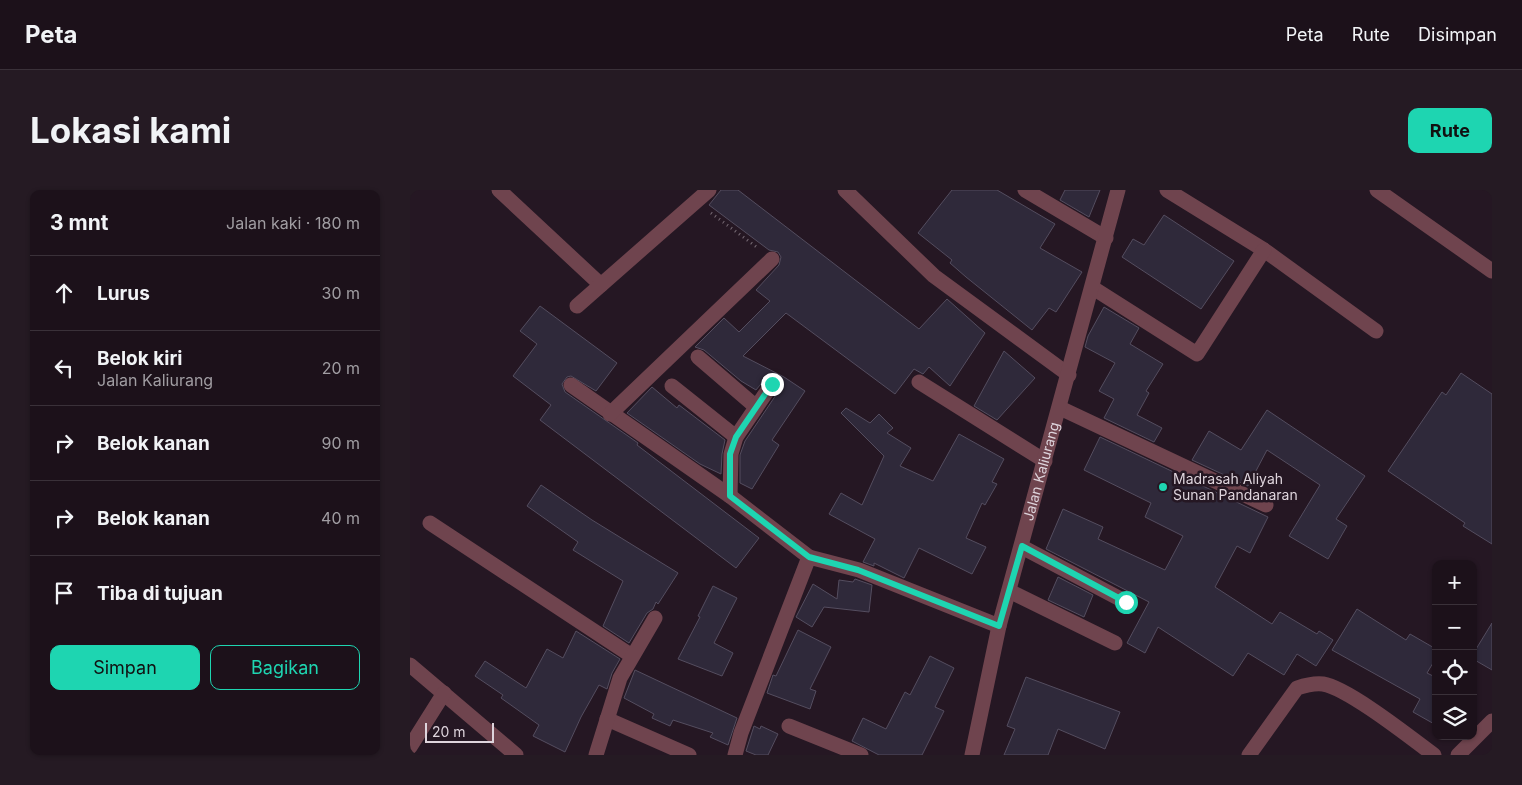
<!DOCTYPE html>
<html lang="id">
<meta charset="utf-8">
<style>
body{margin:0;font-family:Inter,sans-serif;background:#251a23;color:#f1f3f6}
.controls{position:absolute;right:15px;bottom:15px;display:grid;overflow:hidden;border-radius:10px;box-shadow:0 1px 4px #0004}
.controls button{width:45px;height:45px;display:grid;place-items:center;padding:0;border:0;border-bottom:1px solid #3a3139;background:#1c111a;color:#f1f3f6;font:25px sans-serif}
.scale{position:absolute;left:15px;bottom:12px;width:69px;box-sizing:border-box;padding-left:5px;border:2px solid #ded4dc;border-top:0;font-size:14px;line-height:18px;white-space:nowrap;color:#ded4dc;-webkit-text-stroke:4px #251723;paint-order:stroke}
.stop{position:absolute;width:15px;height:15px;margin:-11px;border:4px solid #1ed5b1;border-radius:50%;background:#fff}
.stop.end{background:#1ed5b1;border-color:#fff;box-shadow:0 1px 5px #0008}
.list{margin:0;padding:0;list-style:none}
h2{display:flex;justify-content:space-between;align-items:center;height:65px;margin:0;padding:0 20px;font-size:21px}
h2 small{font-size:16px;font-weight:400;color:#a09da2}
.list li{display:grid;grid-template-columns:32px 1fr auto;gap:15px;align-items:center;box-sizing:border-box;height:75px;padding:0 20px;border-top:1px solid #3a3139}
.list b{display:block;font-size:19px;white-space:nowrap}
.list p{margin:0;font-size:16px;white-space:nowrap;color:#a09da2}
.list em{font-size:16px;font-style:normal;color:#a09da2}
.actions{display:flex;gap:10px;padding:15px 20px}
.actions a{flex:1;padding:11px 0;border:1px solid #1ed5b1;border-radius:10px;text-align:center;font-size:18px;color:#1ed5b1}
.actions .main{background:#1ed5b1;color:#111}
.icon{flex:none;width:28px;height:28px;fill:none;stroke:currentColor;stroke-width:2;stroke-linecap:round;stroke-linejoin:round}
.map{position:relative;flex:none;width:1082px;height:565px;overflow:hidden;border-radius:10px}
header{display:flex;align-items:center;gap:30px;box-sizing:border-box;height:70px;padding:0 25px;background:#1c111a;border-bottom:1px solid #3a3139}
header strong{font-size:24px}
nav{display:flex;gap:28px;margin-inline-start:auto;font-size:18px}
.intro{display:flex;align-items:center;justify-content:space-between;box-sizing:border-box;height:120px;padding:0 30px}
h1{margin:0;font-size:35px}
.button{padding:12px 22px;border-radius:10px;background:#1ed5b1;color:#111;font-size:18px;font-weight:700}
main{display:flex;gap:30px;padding:0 30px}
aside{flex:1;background:#1c111a;border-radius:10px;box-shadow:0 1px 4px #0004}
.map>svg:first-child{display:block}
.building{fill:#2f293a;stroke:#544d5f}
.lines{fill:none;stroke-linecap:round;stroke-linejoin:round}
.path{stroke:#786c76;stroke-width:3;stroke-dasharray:1 4;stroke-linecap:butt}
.minor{stroke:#6f444e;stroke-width:15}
.route{stroke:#1ed5b1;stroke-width:6}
.poi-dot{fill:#1ed5b1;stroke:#251723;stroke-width:2}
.labels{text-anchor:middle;stroke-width:5;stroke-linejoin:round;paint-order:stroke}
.street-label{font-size:14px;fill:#ded4dc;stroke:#251723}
.poi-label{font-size:14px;fill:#ded4dc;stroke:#251723;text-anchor:start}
</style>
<header>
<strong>Peta</strong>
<nav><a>Peta</a><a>Rute</a><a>Disimpan</a></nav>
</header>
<div class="intro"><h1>Lokasi kami</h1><a class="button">Rute</a></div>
<main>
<aside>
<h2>3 mnt<small>Jalan kaki · 180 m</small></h2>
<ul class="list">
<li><svg class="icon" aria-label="ahead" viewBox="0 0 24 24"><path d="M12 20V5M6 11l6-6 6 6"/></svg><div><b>Lurus</b></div><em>30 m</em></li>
<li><svg class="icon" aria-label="left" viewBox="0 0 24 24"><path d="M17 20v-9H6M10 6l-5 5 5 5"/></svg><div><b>Belok kiri</b><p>Jalan Kaliurang</p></div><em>20 m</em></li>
<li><svg class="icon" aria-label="right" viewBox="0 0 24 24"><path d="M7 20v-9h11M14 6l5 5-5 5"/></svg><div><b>Belok kanan</b></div><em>90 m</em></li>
<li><svg class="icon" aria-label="right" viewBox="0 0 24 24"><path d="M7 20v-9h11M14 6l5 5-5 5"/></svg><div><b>Belok kanan</b></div><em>40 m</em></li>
<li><svg class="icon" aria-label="arrive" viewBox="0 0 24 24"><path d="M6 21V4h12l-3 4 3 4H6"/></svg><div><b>Tiba di tujuan</b></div></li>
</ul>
<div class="actions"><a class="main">Simpan</a><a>Bagikan</a></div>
</aside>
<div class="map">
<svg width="1082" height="565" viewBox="0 0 1082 565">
<rect width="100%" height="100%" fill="#251723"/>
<g class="building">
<polygon points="311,0 328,0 509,139 537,109 575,143 540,196 519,177 513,184 504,179 485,204 376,123 333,166 374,187 395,201 362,250 369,255 342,299 330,293 330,265 335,251 370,199 371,190 367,186 358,185 346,200 331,191 294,160 285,157 314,128 329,142 360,111 346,100 369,75 371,67 368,62 359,60 299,15"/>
<polygon points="542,0 587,0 645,34 630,58 672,82 646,122 639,118 622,140 556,87 540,73 542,70 508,43"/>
<polygon points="655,0 690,0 679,27 650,10"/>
<polygon points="754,25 824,71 791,119 712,67 723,49 734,55"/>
<polygon points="130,116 207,173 186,201 161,186 157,187 152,194 155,202 228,253 227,255 349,348 326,378 130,230 141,215 103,186 127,154 110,141"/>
<polygon points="694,117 729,138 720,154 753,174 736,201 739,203 727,225 752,238 744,252 694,228 704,209 689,201 705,173 675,157 678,146"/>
<polygon points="594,161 625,188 587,230 564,216"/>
<polygon points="1051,183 1082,204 1082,354 1053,336 1055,333 978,281 1032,202 1036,205"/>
<polygon points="242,197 267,218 269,215 315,250 312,264 311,284 290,274 217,223"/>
<polygon points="436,218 460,233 469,224 483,238 477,243 501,258 490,276 523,291 549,244 594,269 582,292 587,294 575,315 572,313 556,348 576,357 562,384 509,358 494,388 464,373 464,376 453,372 465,349 419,324 431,303 452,315 474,266 431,223"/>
<polygon points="857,220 955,286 926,329 937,336 918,369 879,346 910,295 857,260 838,296 782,270 799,241 831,260"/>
<polygon points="690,247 858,327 840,363 827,356 805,397 862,434 870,422 907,444 909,441 923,450 906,476 887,464 874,485 838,463 823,486 748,437 735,463 717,453 739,412 636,359 653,319 693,337 688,349 755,380 773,346 735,327 741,313 674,280"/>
<polygon points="131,295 182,330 268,383 248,414 246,412 243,419 237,423 219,453 193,436 213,391 163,360 168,352 117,316"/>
<polygon points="648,387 683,405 674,427 638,410"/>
<polygon points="445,389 462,395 459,422 414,417 402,437 386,427 403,394 427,409 429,390 443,392"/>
<polygon points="303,396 327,408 304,453 323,463 312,486 268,469 290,427 288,426"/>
<polygon points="947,419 996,450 1000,444 1026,459 1026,468 1017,483 1023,486 1026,482 1026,535 1003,522 1010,509 922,460"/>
<polygon points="1082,433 1082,480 1063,469 1063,464"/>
<polygon points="388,440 421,457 400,499 406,501 400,519 357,503 363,485 366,486"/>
<polygon points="166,441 210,469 202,483 197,499 189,495 171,527 155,562 123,546 129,535 91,508 93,505 65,486 75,471 116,498 137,459 153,468"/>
<polygon points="520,466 544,478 525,517 534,521 512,565 469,565 442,551 453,528 476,539 495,502 500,505"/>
<polygon points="225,480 327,528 318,555 300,547 303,543 263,530 260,536 242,528 244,524 214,508"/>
<polygon points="616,487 710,522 695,559 648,539 638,565 594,565 605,539 597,536"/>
<polygon points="344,536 350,539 351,536 368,544 358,565 346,565 336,561"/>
</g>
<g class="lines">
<polyline class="path" points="301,23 348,58"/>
<g class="minor">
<polyline points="89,0 191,95"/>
<polyline points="435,0 524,86 659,185"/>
<polyline points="615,0 696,48"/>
<polyline points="757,0 854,60 966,141"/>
<polyline points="967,0 1082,81"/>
<polyline points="683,98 787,164 854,60"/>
<polyline points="167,116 299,0"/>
<polyline points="288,167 345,216"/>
<polyline points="509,192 635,271"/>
<polyline points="161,195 320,306 399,367"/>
<polyline points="262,196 326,247"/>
<polyline points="650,218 856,315"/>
<polyline points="200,224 362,69"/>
<polyline points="320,306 321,264 326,247 362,194"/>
<polyline points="20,333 222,466"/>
<polyline points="612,357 716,412"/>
<polyline points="599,401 705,453"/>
<polyline points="0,475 106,565"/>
<polyline points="197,529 279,565"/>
<polyline points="379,536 451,565"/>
<polyline points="0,557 34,503"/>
<polyline points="186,565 210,488 245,428"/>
<polyline points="325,565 331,543 399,367 449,380 589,436"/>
<path id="s1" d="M 562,565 L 589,436 L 708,0"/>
<path d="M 839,565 L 887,498 C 896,495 904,493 913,494 C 938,498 1001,548 1024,565"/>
<polyline points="1048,565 1082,531"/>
</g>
</g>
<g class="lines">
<polyline class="route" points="362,194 326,247 320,264 320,306 399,367 448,380 589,436 612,356 716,412"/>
</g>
<circle class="poi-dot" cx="753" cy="297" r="5"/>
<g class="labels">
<g class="street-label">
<text dy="5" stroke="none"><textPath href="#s1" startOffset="292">Jalan Kaliurang</textPath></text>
</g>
<g class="poi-label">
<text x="763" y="294">Madrasah Aliyah<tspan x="763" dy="16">Sunan Pandanaran</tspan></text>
</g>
</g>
</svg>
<div class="controls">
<button>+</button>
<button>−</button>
<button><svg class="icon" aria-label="locate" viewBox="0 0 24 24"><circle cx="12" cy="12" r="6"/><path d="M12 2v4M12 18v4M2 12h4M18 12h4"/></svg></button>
<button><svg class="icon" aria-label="layers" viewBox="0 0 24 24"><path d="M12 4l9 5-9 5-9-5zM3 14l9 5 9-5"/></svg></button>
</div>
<div class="scale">20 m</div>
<div class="stop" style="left:716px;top:412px"></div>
<div class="stop end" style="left:362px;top:194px"></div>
</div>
</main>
